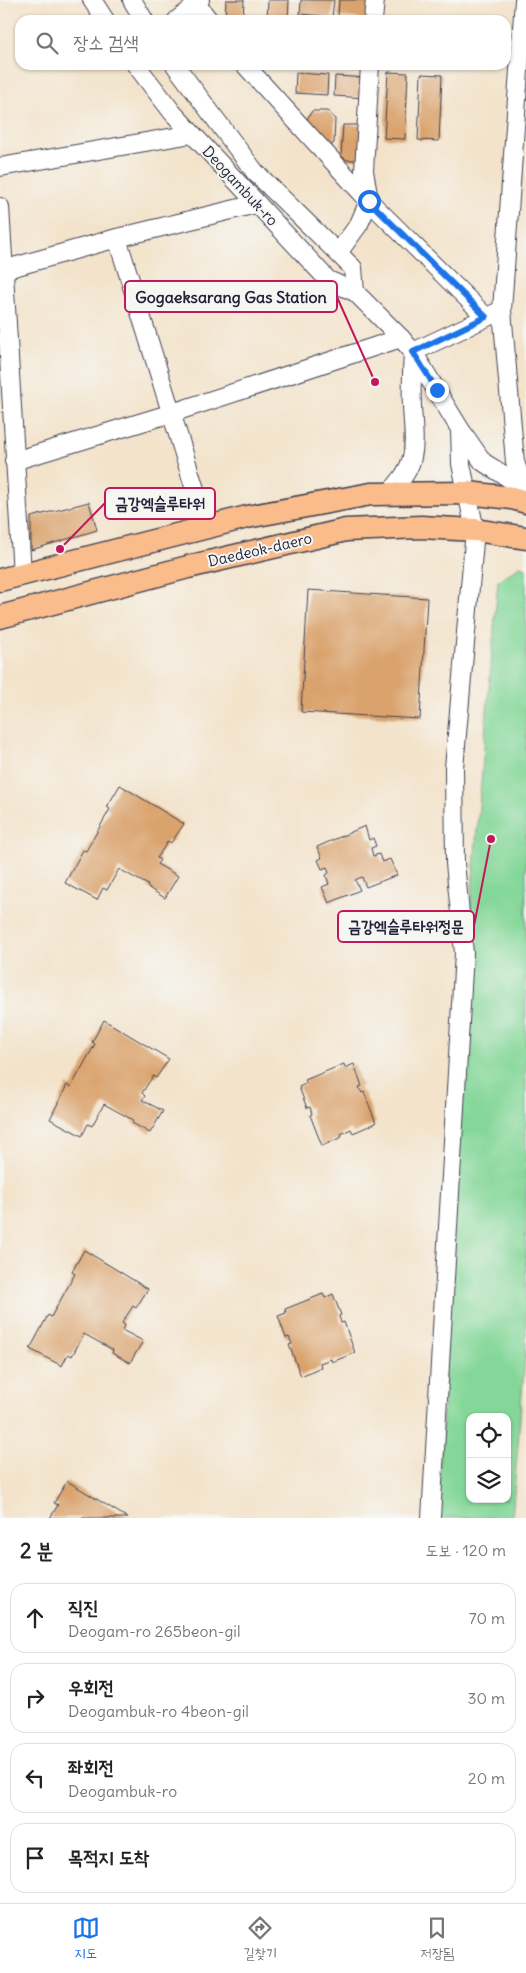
<!DOCTYPE html>
<html lang="ko">
<meta charset="utf-8">
<style>
body{margin:0;font-family:Delius,"Poor Story",sans-serif;background:#f6f6f6;color:#222}
.controls{position:absolute;right:15px;bottom:15px;display:grid;overflow:hidden;border-radius:10px;box-shadow:0 1px 4px #0004}
.controls button{width:45px;height:45px;display:grid;place-items:center;padding:0;border:0;border-bottom:1px solid #e0e0e0;background:#fff;color:#222;font:25px sans-serif}
.stop{position:absolute;width:15px;height:15px;margin:-11px;border:4px solid #1a73e8;border-radius:50%;background:#fff}
.stop.end{background:#1a73e8;border-color:#fff;box-shadow:0 1px 5px #0008}
.list{margin:0;padding:0;list-style:none}
h2{display:flex;justify-content:space-between;align-items:center;height:65px;margin:0;padding:0 20px;font-size:21px}
h2 small{font-size:16px;font-weight:400;color:#767676}
.list li{display:grid;grid-template-columns:32px 1fr auto;gap:15px;align-items:center;box-sizing:border-box;height:70px;margin:0 10px 10px;padding:0 10px;border:1px solid #e0e0e0;border-radius:15px}
.list b{display:block;font-size:19px;white-space:nowrap}
.list p{margin:0;font-size:16px;white-space:nowrap;color:#767676}
.list em{font-size:16px;font-style:normal;color:#767676}
.icon{flex:none;width:28px;height:28px;fill:none;stroke:currentColor;stroke-width:2;stroke-linecap:round;stroke-linejoin:round}
.map{position:relative;flex:none;width:526px;height:1518px;overflow:hidden}
.search{position:absolute;background:#fff;box-shadow:0 1px 4px #0004;left:15px;right:15px;top:15px;height:55px;display:flex;align-items:center;gap:12px;box-sizing:border-box;padding:0 18px;border-radius:15px;color:#767676;font-size:19px}
.sheet{height:385px;background:#fff}
nav{display:flex;justify-content:space-around;align-items:center;box-sizing:border-box;height:70px;border-top:1px solid #e0e0e0;background:#fff;font-size:14px;color:#767676}
nav a{display:grid;justify-items:center;gap:2px}
nav .on{color:#1a73e8}
.map>svg:first-child{display:block}
.green{fill:#84d799;stroke:#537c6a;fill-rule:evenodd}
.building{fill:#daa36d}
.lines{fill:none;stroke-linecap:round;stroke-linejoin:round}
.minor-casing{stroke:#413f51;stroke-width:20}
.major-casing{stroke:#413f51;stroke-width:25}
.minor{stroke:#fff;stroke-width:18}
.major{stroke:#f9bc8a;stroke-width:22}
.route{stroke:#1a73e8;stroke-width:6}
.labels{text-anchor:middle;stroke-width:4;stroke-linejoin:round;paint-order:stroke}
.street-label{font-size:15px;fill:#22223b;stroke:#f6f6f2}
.leader{fill:none;stroke:#c2185b;stroke-width:2}
.callout-dot{fill:#c2185b;stroke:#f6f6f2;stroke-width:2}
.callout{fill:#f6f6f2;stroke:#c2185b;stroke-width:2}
.callout-label{font-size:16px;text-anchor:middle;font-weight:bold;fill:#22223b}
</style>
<div class="map">
<svg width="526" height="1518" viewBox="0 0 526 1518">
<rect width="100%" height="100%" fill="#f6f6f2"/>
<filter id="ink" filterUnits="userSpaceOnUse"><feTurbulence type="fractalNoise" baseFrequency=".02" numOctaves="2"/><feDisplacementMap in="SourceGraphic" scale="10" xChannelSelector="R" yChannelSelector="G"/><feConvolveMatrix kernelMatrix="1 2 1 2 8 2 1 2 1" color-interpolation-filters="sRGB"/></filter>
<filter id="wash" filterUnits="userSpaceOnUse"><feTurbulence type="fractalNoise" baseFrequency=".0096" numOctaves="4" result="noise"/><feDisplacementMap in="SourceGraphic" scale="20" xChannelSelector="R" yChannelSelector="G"/><feGaussianBlur stdDeviation="1.12" result="paint"/><feColorMatrix in="noise" values="0 0 0 0 0 0 0 0 0 0 0 0 0 0 0 0 0 1.4 0 .05"/><feComposite in="paint" operator="in"/></filter>
<g filter="url(#wash)">
<rect width="100%" height="100%" fill="#f3e3cb"/>
<path class="green" d="M 520,566 L 526,568 L 526,1344 L 512,1518 L 437,1518 L 471,902 L 498,581 ZM 470,1417 L 507,1417 L 507,1499 L 470,1499 Z"/>
<g id="blocks">
<g class="building">
<polygon points="226,0 244,0 243,20 225,20"/>
<polygon points="268,0 289,0 288,20 267,20"/>
<polygon points="301,0 334,0 332,17 300,14"/>
<polygon points="339,0 371,0 370,19 338,17"/>
<polygon points="388,72 408,73 405,139 384,138"/>
<polygon points="296,73 328,75 327,95 295,93"/>
<polygon points="421,74 442,75 439,141 418,140"/>
<polygon points="335,76 368,78 366,98 334,96"/>
<polygon points="312,111 328,111 335,119 334,143 328,148 304,124"/>
<polygon points="343,125 365,125 360,160 347,160 341,156"/>
<polygon points="89,502 97,530 31,550 31,517"/>
<polygon points="308,590 427,598 420,719 301,712"/>
<polygon points="120,785 184,824 171,843 168,841 157,858 160,860 157,864 178,876 165,898 147,887 148,885 119,869 107,890 103,888 97,900 65,883 83,850 86,851 110,809 107,807"/>
<polygon points="365,826 369,840 373,838 376,846 371,848 373,856 379,854 382,862 390,859 397,875 366,887 362,877 355,880 360,890 329,903 322,887 329,884 326,875 329,873 327,867 322,869 318,860 322,858 317,847"/>
<polygon points="104,1020 169,1059 156,1078 153,1076 142,1093 145,1096 142,1100 163,1111 150,1133 132,1123 133,1120 104,1104 92,1126 88,1124 82,1136 50,1119 67,1085 71,1087 95,1044 92,1042"/>
<polygon points="344,1064 345,1068 354,1064 362,1086 359,1087 362,1093 364,1092 376,1123 353,1133 351,1129 341,1134 342,1137 322,1146 310,1115 312,1114 310,1107 307,1108 299,1087 307,1083 305,1080"/>
<polygon points="84,1250 148,1289 136,1308 133,1306 122,1323 125,1325 122,1330 143,1341 130,1363 112,1353 113,1350 84,1334 72,1356 68,1354 62,1366 30,1349 48,1315 51,1317 75,1274 72,1272"/>
<polygon points="323,1294 325,1298 333,1294 341,1315 339,1316 341,1323 344,1322 355,1353 332,1362 331,1359 320,1363 321,1367 301,1376 289,1345 292,1344 289,1337 286,1338 278,1316 286,1313 285,1309"/>
<polygon points="67,1481 128,1518 50,1518 58,1505 54,1503"/>
</g>
</g>
</g>
<g filter="url(#ink)">
<use href="#blocks" fill-opacity="0" stroke="#413f51" stroke-width="1"/>
<g class="lines">
<defs>
<g id="minor">
<polyline points="92,0 105,20"/>
<polyline points="132,0 144,20"/>
<polyline points="193,0 209,20"/>
<polyline points="177,20 197,5 200,0"/>
<polyline points="373,20 375,0"/>
<polyline points="136,65 173,113 328,280 355,292 401,338 413,352 460,429 483,462 526,489"/>
<polyline points="175,65 255,172 353,268 355,292"/>
<polyline points="245,65 369,201 486,317"/>
<polyline points="0,167 192,134"/>
<polyline points="0,207 22,574"/>
<polyline points="117,238 207,528"/>
<polyline points="338,253 359,224 369,201 364,171 370,65"/>
<polyline points="3,270 117,238 256,204"/>
<polyline points="502,310 515,462 524,488"/>
<polyline points="413,352 502,310 524,0"/>
<polyline points="14,461 172,413 401,338"/>
<path d="M 388,494 C 420,464 414,446 412,406 C 411,388 412,370 413,352"/>
<polyline points="431,1518 464,953 455,863 454,768 475,530 461,464 460,429"/>
</g>
<g id="major">
<polyline points="0,580 247,517 371,494 468,493 512,498 526,502"/>
<polyline points="0,617 188,567 346,530 421,527 475,530 526,538"/>
</g>
</defs>
<use href="#minor" class="minor-casing"/>
<use href="#major" class="major-casing"/>
<use href="#minor" class="minor"/>
<use href="#major" class="major"/>
</g>
</g>
<g class="lines" filter="url(#ink)">
<polyline class="route" points="369,201 486,317 413,352 437,390"/>
</g>
<g class="labels">
<g class="street-label">
<text transform="translate(240 186) rotate(47)" y="5">Deogambuk-ro</text>
<text transform="translate(260 550) rotate(-13)" y="5">Daedeok-daero</text>
</g>
</g>
<path class="leader" d="M375 382L337 297M60 549L105 503M491 839L474 926"/>
<g class="callout-dot">
<circle cx="375" cy="382" r="5"/>
<circle cx="60" cy="549" r="5"/>
<circle cx="491" cy="839" r="5"/>
</g>
<g class="callout">
<rect x="125" y="281" width="212" height="31" rx="5"/>
<rect x="105" y="488" width="110" height="31" rx="5"/>
<rect x="338" y="911" width="136" height="31" rx="5"/>
</g>
<g class="callout-label">
<text x="231" y="303">Gogaeksarang Gas Station</text>
<text x="160" y="509">금강엑슬루타워</text>
<text x="406" y="932">금강엑슬루타워정문</text>
</g>
</svg>
<div class="controls">
<button><svg class="icon" aria-label="locate" viewBox="0 0 24 24"><circle cx="12" cy="12" r="6"/><path d="M12 2v4M12 18v4M2 12h4M18 12h4"/></svg></button>
<button><svg class="icon" aria-label="layers" viewBox="0 0 24 24"><path d="M12 4l9 5-9 5-9-5zM3 14l9 5 9-5"/></svg></button>
</div>
<div class="stop" style="left:369px;top:201px"></div>
<div class="stop end" style="left:437px;top:390px"></div>
<div class="search"><svg class="icon" aria-label="search" viewBox="0 0 24 24"><circle cx="10" cy="10" r="6"/><path d="M15 15l6 6"/></svg>장소 검색</div>
</div>
<section class="sheet">
<h2>2 분<small>도보 · 120 m</small></h2>
<ul class="list">
<li><svg class="icon" aria-label="ahead" viewBox="0 0 24 24"><path d="M12 20V5M6 11l6-6 6 6"/></svg><div><b>직진</b><p>Deogam-ro 265beon-gil</p></div><em>70 m</em></li>
<li><svg class="icon" aria-label="right" viewBox="0 0 24 24"><path d="M7 20v-9h11M14 6l5 5-5 5"/></svg><div><b>우회전</b><p>Deogambuk-ro 4beon-gil</p></div><em>30 m</em></li>
<li><svg class="icon" aria-label="left" viewBox="0 0 24 24"><path d="M17 20v-9H6M10 6l-5 5 5 5"/></svg><div><b>좌회전</b><p>Deogambuk-ro</p></div><em>20 m</em></li>
<li><svg class="icon" aria-label="arrive" viewBox="0 0 24 24"><path d="M6 21V4h12l-3 4 3 4H6"/></svg><div><b>목적지 도착</b></div></li>
</ul>
</section>
<nav>
<a class="on"><svg class="icon" aria-label="map" viewBox="0 0 24 24"><path d="M3 6l6-2 6 2 6-2v14l-6 2-6-2-6 2zM9 4v14M15 6v14"/></svg>지도</a>
<a><svg class="icon" aria-label="directions" viewBox="0 0 24 24"><path d="M12 3l9 9-9 9-9-9zM9 14v-3h6M13 9l2 2-2 2"/></svg>길찾기</a>
<a><svg class="icon" aria-label="saved" viewBox="0 0 24 24"><path d="M7 4h10v16l-5-4-5 4z"/></svg>저장됨</a>
</nav>
